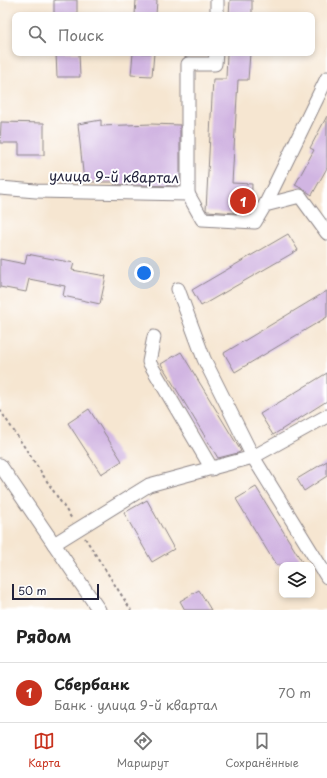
<!DOCTYPE html>
<html lang="ru">
<meta charset="utf-8">
<style>
body{margin:0;font-family:"Playpen Sans",sans-serif;background:#f6f6f6;color:#222}
.controls{position:absolute;right:12px;bottom:12px;display:grid;overflow:hidden;border-radius:8px;box-shadow:0 2px 6px #0003}
.controls button{width:36px;height:36px;display:grid;place-items:center;padding:0;border:0;border-bottom:1px solid #e0e0e0;background:#fff;color:#222;font:20px sans-serif}
.scale{position:absolute;left:12px;bottom:10px;width:87px;box-sizing:border-box;padding-left:4px;border:2px solid #22223b;border-top:0;font-size:11px;line-height:14px;white-space:nowrap;color:#22223b;-webkit-text-stroke:3px #fff;paint-order:stroke}
.you{position:absolute;left:144px;top:273px;width:14px;height:14px;margin:-10px;border:3px solid #fff;border-radius:50%;background:#1a73e8;box-shadow:0 0 0 6px #1a73e833}
.badge{display:grid;place-items:center;width:26px;height:26px;border-radius:50%;background:#c8321e;color:#fff;font-size:13px;font-weight:700}
.pin{position:absolute;translate:-50% -50%;border:2px solid #fff;box-shadow:0 1px 4px #0006}
.list{margin:0;padding:0;list-style:none}
h2{display:flex;justify-content:space-between;align-items:center;height:52px;margin:0;padding:0 16px;font-size:17px}
h2 small{font-size:13px;font-weight:400;color:#767676}
.list li{display:grid;grid-template-columns:26px 1fr auto;gap:12px;align-items:center;box-sizing:border-box;height:60px;padding:0 16px;border-top:1px solid #e0e0e0}
.list b{display:block;font-size:15px;white-space:nowrap}
.list p{margin:0;font-size:13px;white-space:nowrap;color:#767676}
.list em{font-size:13px;font-style:normal;color:#767676}
.icon{flex:none;width:22px;height:22px;fill:none;stroke:currentColor;stroke-width:2;stroke-linecap:round;stroke-linejoin:round}
.map{position:relative;flex:none;width:327px;height:610px;overflow:hidden}
.search{position:absolute;background:#fff;box-shadow:0 2px 6px #0003;left:12px;right:12px;top:12px;height:44px;display:flex;align-items:center;gap:10px;box-sizing:border-box;padding:0 14px;border-radius:8px;color:#767676;font-size:15px}
.sheet{height:112px;background:#fff}
nav{display:flex;justify-content:space-around;align-items:center;box-sizing:border-box;height:56px;border-top:1px solid #e0e0e0;background:#fff;font-size:11px;color:#767676}
nav a{display:grid;justify-items:center;gap:2px}
nav .on{color:#c8321e}
.map>svg:first-child{display:block}
.building{fill:#d1b5e2}
.lines{fill:none;stroke-linecap:round;stroke-linejoin:round}
.minor-casing{stroke:#8c8486;stroke-width:15}
.path{stroke:#8c8486;stroke-width:2;stroke-dasharray:3 3;stroke-linecap:butt}
.minor{stroke:#fff;stroke-width:13}
.labels{text-anchor:middle;stroke-width:4;stroke-linejoin:round;paint-order:stroke}
.street-label{font-size:14px;fill:#22223b;stroke:#fff}
</style>
<div class="map">
<svg width="327" height="610" viewBox="0 0 327 610">
<rect width="100%" height="100%" fill="#fff"/>
<filter id="ink" filterUnits="userSpaceOnUse"><feTurbulence type="fractalNoise" baseFrequency=".025" numOctaves="2"/><feDisplacementMap in="SourceGraphic" scale="8" xChannelSelector="R" yChannelSelector="G"/><feConvolveMatrix kernelMatrix="1 2 1 2 8 2 1 2 1" color-interpolation-filters="sRGB"/></filter>
<filter id="wash" filterUnits="userSpaceOnUse"><feTurbulence type="fractalNoise" baseFrequency=".012" numOctaves="4" result="noise"/><feDisplacementMap in="SourceGraphic" scale="16" xChannelSelector="R" yChannelSelector="G"/><feGaussianBlur stdDeviation="0.9" result="paint"/><feColorMatrix in="noise" values="0 0 0 0 0 0 0 0 0 0 0 0 0 0 0 0 0 1.4 0 .05"/><feComposite in="paint" operator="in"/></filter>
<g filter="url(#wash)">
<rect width="100%" height="100%" fill="#f6e6d1"/>
<g id="blocks">
<g class="building">
<rect x="54" y="0" width="23" height="15"/>
<polygon points="136,0 157,0 156,15 135,15"/>
<polygon points="230,0 252,0 252,15 229,15"/>
<polygon points="56,53 79,53 80,77 57,77"/>
<polygon points="133,53 154,53 152,76 131,75"/>
<polygon points="227,53 250,53 248,80 238,80 232,183 252,184 251,214 207,211 206,210 213,79 226,79"/>
<polygon points="327,116 327,168 312,195 303,189 295,185 314,150 310,148"/>
<polygon points="101,120 101,126 151,124 180,125 180,186 129,185 114,184 114,182 84,182 78,124"/>
<polygon points="1,122 44,123 44,155 19,155 19,143 0,143"/>
<polygon points="288,234 298,250 201,306 192,290"/>
<polygon points="27,254 74,263 72,270 106,276 100,304 63,296 65,286 29,279 26,292 0,287 0,259 25,264"/>
<polygon points="327,291 327,317 235,372 224,353"/>
<polygon points="181,352 241,451 238,453 218,458 161,364"/>
<polygon points="327,373 327,401 273,435 260,414"/>
<polygon points="89,409 122,461 101,474 68,423"/>
<polygon points="327,461 327,476 304,491 297,479"/>
<polygon points="256,487 299,557 304,565 276,565 236,499"/>
<polygon points="147,500 174,549 152,562 124,513"/>
<polygon points="199,590 211,610 185,610 180,601"/>
</g>
</g>
</g>
<g filter="url(#ink)">
<use href="#blocks" fill-opacity="0" stroke="#8c8486" stroke-width="1"/>
<g class="lines">
<defs>
<g id="minor">
<polyline points="217,15 217,0"/>
<polyline points="0,188 36,191 188,194 202,219 255,222 265,205 300,196 327,233"/>
<polyline points="188,194 188,64 215,64 216,53"/>
<polyline points="265,205 327,78"/>
<polyline points="154,337 149,362 212,469"/>
<polyline points="327,416 253,457 327,577"/>
<polyline points="0,465 99,610"/>
<polyline points="54,544 149,485 253,457 204,359 178,289"/>
</g>
</defs>
<use href="#minor" class="minor-casing"/>
<g class="path">
<polyline points="0,410 72,519"/>
<polyline points="85,538 131,610"/>
</g>
<use href="#minor" class="minor"/>
</g>
</g>
<g class="labels">
<g class="street-label">
<text transform="translate(114 177) rotate(1)" y="5">улица 9-й квартал</text>
</g>
</g>
</svg>
<div class="controls">
<button><svg class="icon" aria-label="layers" viewBox="0 0 24 24"><path d="M12 4l9 5-9 5-9-5zM3 14l9 5 9-5"/></svg></button>
</div>
<div class="scale">50 m</div>
<div class="you"></div>
<div class="pin badge" style="left:243px;top:201px">1</div>
<div class="search"><svg class="icon" aria-label="search" viewBox="0 0 24 24"><circle cx="10" cy="10" r="6"/><path d="M15 15l6 6"/></svg>Поиск</div>
</div>
<section class="sheet">
<h2>Рядом<small></small></h2>
<ul class="list">
<li><span class="badge">1</span><div><b>Сбербанк</b><p>Банк · улица 9-й квартал</p></div><em>70 m</em></li>
</ul>
</section>
<nav>
<a class="on"><svg class="icon" aria-label="map" viewBox="0 0 24 24"><path d="M3 6l6-2 6 2 6-2v14l-6 2-6-2-6 2zM9 4v14M15 6v14"/></svg>Карта</a>
<a><svg class="icon" aria-label="directions" viewBox="0 0 24 24"><path d="M12 3l9 9-9 9-9-9zM9 14v-3h6M13 9l2 2-2 2"/></svg>Маршрут</a>
<a><svg class="icon" aria-label="saved" viewBox="0 0 24 24"><path d="M7 4h10v16l-5-4-5 4z"/></svg>Сохранённые</a>
</nav>
